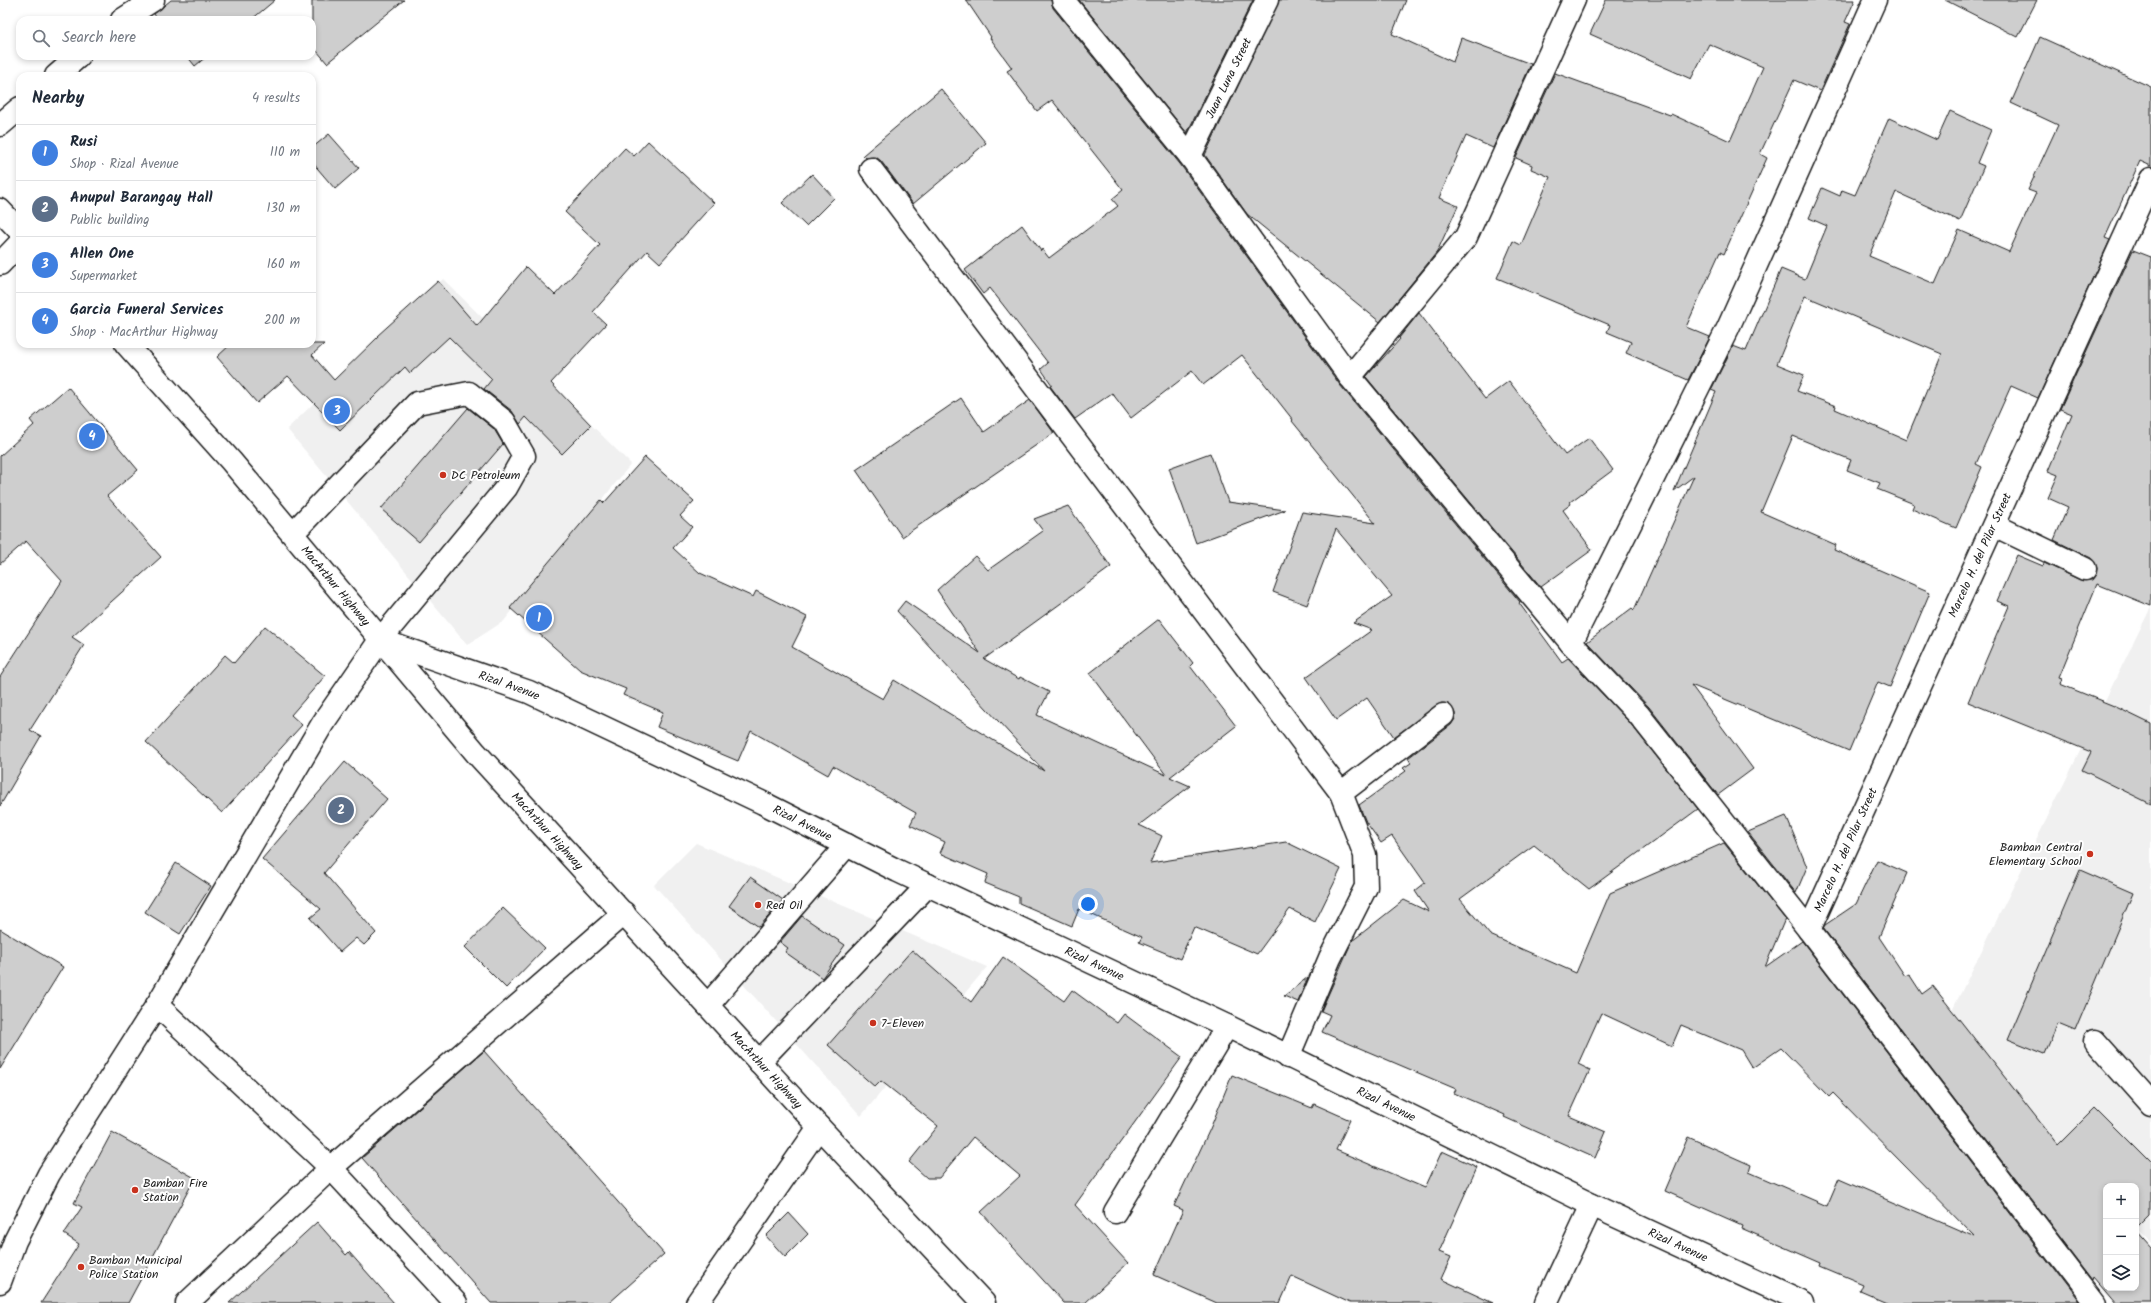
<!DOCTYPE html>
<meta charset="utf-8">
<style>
body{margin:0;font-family:Kalam,sans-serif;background:#f6f6f7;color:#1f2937}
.controls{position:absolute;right:12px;bottom:12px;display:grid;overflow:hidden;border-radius:8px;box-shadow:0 2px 6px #0003}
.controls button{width:36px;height:36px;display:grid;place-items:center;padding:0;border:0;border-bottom:1px solid #e0e1e3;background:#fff;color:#1f2937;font:20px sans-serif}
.you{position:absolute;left:1088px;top:904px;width:14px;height:14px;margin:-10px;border:3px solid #fff;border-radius:50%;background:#1a73e8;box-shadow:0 0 0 6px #1a73e833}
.badge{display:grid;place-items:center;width:26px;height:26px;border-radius:50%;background:#0b8043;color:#fff;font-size:13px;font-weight:700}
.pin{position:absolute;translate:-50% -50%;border:2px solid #fff;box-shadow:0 1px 4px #0006}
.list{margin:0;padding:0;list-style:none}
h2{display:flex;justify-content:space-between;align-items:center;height:52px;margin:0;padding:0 16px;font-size:17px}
h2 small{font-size:13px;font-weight:400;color:#747a83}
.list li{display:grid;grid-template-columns:26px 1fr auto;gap:12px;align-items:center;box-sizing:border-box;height:56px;padding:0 16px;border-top:1px solid #e0e1e3}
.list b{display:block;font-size:15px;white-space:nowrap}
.list p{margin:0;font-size:13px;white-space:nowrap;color:#747a83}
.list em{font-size:13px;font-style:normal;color:#747a83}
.icon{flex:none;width:22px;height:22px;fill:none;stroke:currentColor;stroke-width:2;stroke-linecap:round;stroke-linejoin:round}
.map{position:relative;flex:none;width:2151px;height:1303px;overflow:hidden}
.search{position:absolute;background:#fff;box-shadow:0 2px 6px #0003;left:16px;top:16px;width:300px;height:44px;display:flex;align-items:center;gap:10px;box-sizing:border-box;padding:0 14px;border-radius:12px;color:#747a83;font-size:15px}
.panel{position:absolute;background:#fff;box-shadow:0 2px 6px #0003;left:16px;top:72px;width:300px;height:276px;border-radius:12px}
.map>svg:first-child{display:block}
.built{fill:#f0f0f0}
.building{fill:#cecece;stroke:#1c1c1c;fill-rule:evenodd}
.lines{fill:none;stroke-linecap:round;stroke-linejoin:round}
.minor-casing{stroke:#1c1c1c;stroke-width:25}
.highway-casing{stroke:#1c1c1c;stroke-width:25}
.minor{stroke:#fff;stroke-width:22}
.highway{stroke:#fff;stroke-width:22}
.poi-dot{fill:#c8321e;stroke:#fff;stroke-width:1.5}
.labels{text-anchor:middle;stroke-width:4;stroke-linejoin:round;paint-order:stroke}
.street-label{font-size:12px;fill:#1c1c1c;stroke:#fff}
.poi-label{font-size:12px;fill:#1c1c1c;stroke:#fff;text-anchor:start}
</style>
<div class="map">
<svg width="2151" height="1303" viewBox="0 0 2151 1303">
<rect width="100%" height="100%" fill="#fff"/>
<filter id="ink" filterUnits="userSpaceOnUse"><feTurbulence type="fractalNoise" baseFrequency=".025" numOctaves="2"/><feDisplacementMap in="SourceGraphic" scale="8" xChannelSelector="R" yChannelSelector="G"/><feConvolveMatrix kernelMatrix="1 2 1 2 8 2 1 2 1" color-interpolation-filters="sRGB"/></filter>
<g filter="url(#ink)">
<g class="built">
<polygon points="443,279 631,464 504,621 467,645 287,429"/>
<polygon points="2151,607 2151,1243 2136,1228 2136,1186 2106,1186 2056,1147 1946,1023"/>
<polygon points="696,843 987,967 861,1116 654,885"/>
</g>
<g class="building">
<polygon points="171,0 275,0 251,20 158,20 154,14"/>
<polygon points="312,0 404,0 327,63 312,45"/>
<polygon points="966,0 1051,0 1053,8 1180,164 1340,385 1520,602 1519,603 1562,662 1568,658 1630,723 1698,809 1589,889 1534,845 1460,899 1490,935 1576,973 1610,893 1724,843 1785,919 1765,967 1802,941 2079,1303 1888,1303 1860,1291 1863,1284 1820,1266 1821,1263 1741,1228 1742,1225 1665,1191 1688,1137 1751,1165 1749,1172 1827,1206 1839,1178 1975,1237 1833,1093 1829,1097 1781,1048 1752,1068 1741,1050 1681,1025 1672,1046 1601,1013 1578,1064 1590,1070 1569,1116 1606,1132 1595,1158 1504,1117 1505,1115 1454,1093 1456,1089 1322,1032 1330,1015 1321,1011 1352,941 1404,900 1429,912 1415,891 1425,883 1392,836 1381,843 1366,822 1359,805 1406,771 1403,768 1411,763 1408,758 1451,725 1455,719 1455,713 1448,704 1441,703 1394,737 1367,698 1336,720 1306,677 1372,630 1353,623 1392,596 1336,529 1307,605 1273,592 1302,512 1375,523 1292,421 1293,420 1242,355 1203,385 1192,371 1131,418 1112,393 1075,419 1050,386 1052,385 1041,369 1048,363 990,288 983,294 965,270 1022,225 1041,251 1042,249 1049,258 1118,206 1112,199 1123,190 1052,100 1037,111 1007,71 1012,68 990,38 991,37"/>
<polygon points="1079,0 1253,0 1187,133"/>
<polygon points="1279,0 1406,0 1392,34 1453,62 1461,38 1531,64 1493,148 1466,136 1439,198 1458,206 1437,252 1380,322 1247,214 1205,155"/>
<polygon points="1606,0 1855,0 1845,22 1850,24 1820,91 1794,80 1760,154 1767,158 1724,254 1720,252 1686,327 1710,337 1688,380 1626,353 1631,342 1607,332 1610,325 1497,278 1513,241 1521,245 1550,177 1531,169 1532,165 1516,158 1555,73 1670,115 1671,114 1730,141 1763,67 1709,44 1691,79 1590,34"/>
<polygon points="1945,0 2037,0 2018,37"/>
<path d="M 2040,37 L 2151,87 L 2151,166 L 2140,161 L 2105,238 L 2110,240 L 2038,398 L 2011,386 L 1976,464 L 1982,467 L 1956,528 L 1912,509 L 1914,504 L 1877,489 L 1880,483 L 1847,470 L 1851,460 L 1793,436 L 1761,512 L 1836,545 L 1834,550 L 1930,592 L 1890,687 L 1878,682 L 1849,751 L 1691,685 L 1753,769 L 1718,795 L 1649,707 L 1587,642 L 1632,608 L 1634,610 L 1694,476 L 1674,491 L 1716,392 L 1711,390 L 1733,346 L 1746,351 L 1781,269 L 1805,279 L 1827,226 L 1809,218 L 1822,188 L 1840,196 L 1842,190 L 1855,195 L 1889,118 L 1937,140 L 1950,111 L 1991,130 L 1977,163 L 1984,166 L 1960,221 L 1896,192 L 1869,256 L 1935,284 L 1959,230 L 2009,252 L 2036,193 L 2028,190 L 2058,125 L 2011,103 ZM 1805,296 L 1942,354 L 1906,440 L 1835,409 L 1836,406 L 1797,391 L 1804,375 L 1777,364 Z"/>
<polygon points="187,56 207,56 195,66"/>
<polygon points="941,89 986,143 913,204 881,161 876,157 866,158 863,155"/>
<polygon points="329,134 359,168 335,189 312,162 312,148"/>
<polygon points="648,141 714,203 660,263 647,251 593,312 606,324 551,383 591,425 562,454 526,417 520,424 512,411 484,389 492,379 449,337 410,373 405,367 340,430 288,376 257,403 217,357 231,344 324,344 312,355 334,380 378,337 377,336 438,281 477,326 526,267 555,295 600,245 565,212 625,148 634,156"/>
<polygon points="812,174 834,198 806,226 782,203"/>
<polygon points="2133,250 2151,257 2151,606 2097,584 2059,677 2062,678 2060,684 2114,706 2151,724 2151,804 2082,770 2091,752 1968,702 2009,606 1997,601 2017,555 2043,566 2044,563 2080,580 2092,580 2096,574 2097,568 2091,558 2054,540 2068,507 2048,498 2058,475 2048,471 2072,414 2060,409"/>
<polygon points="1419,313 1485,399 1509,381 1565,455 1589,438 1613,470 1570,502 1571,504 1563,510 1592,550 1541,587 1366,377 1400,339 1399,338"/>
<polygon points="68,387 138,470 107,496 161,557 72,637 84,645 30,730 41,736 0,806 0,677 62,581 26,541 0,564 0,456 34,425 30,420"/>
<polygon points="961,398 984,432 1030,400 1054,433 902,537 856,470"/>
<polygon points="468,408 494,429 503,444 419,542 381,509"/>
<polygon points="1210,453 1228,502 1285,510 1196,543 1169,468"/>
<polygon points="645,457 694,501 680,516 692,527 673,548 700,573 753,597 756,591 807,617 792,647 883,699 894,680 1044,771 897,611 905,601 980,653 937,590 975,556 988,570 1043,531 1034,519 1068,506 1111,567 984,659 1019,679 1020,677 1049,692 1037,715 1166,775 1090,673 1159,619 1193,663 1190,666 1236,726 1170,777 1190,786 1139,825 1162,836 1150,863 1286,842 1341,869 1315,922 1290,909 1257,954 1194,927 1180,959 1139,942 1142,937 1079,909 1072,926 1019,903 1019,897 985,883 988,874 940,853 945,842 910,825 916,813 833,766 828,775 751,731 738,761 657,727 663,712 623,695 626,689 580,670 510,608 601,500 604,503"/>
<polygon points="265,626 325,676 291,715 302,725 222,813 146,742 225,655 234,663"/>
<polygon points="345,762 387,799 324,873 376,933 364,945 356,938 340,952 310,918 321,909 262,859"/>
<polygon points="1786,816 1807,867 1796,893 1748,832"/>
<polygon points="1877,860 1907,873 1879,937 1905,976 1909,974 1922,994 1933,986 2058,1145 2095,1108 2151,1164 2151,1214 2136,1229 2136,1186 2106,1186 2106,1288 2136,1288 2136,1231 2151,1248 2151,1303 2116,1303 2094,1277 2093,1280 1823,928 1825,925 1856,904"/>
<polygon points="176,863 211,886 180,934 145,912"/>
<polygon points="2080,870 2133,893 2075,1031 2058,1024 2045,1054 2008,1039"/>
<polygon points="750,877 783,900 759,927 729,906"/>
<polygon points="503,908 545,948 506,988 465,947"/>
<polygon points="802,916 845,945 822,978 785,952 788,948 780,942"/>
<polygon points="0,929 63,967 0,1069"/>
<polygon points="912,950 971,1002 1003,957 1064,1001 1072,990 1117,1023 1124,1014 1182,1057 1075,1205 1128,1263 1085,1303 1064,1303 981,1212 1020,1176 973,1137 939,1178 927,1178 909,1162 938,1126 881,1081 875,1087 828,1045"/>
<polygon points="1308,977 1298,1002 1284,996"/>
<polygon points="484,1051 664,1254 609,1303 491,1303 362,1158"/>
<polygon points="1232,1075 1312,1108 1314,1104 1350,1120 1336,1150 1425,1188 1442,1151 1477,1167 1439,1252 1451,1257 1441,1279 1493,1303 1350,1303 1292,1276 1280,1303 1217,1303 1154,1275 1183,1210 1174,1206 1210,1129"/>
<polygon points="112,1132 195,1178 128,1303 41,1303 79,1244 64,1234 82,1207 74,1203"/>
<polygon points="789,1213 808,1234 785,1257 766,1236"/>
<polygon points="317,1222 346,1255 349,1252 394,1303 229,1303"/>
</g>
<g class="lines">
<defs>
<g id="minor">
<polyline points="1063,0 1190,156 1350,377 1571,643 1639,715 1809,930 2095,1303"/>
<polyline points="122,20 153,0"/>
<polyline points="56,76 79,56"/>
<polyline points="0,125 20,108"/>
<path id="s1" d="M 1190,156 L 1267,0"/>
<polyline points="871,169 1341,793 1365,855 1366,887 1330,958 1288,1057"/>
<polyline points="0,264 20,243"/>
<polyline points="1350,377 1466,237 1574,0"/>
<polyline points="1994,525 2085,569"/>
<path id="s2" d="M 380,640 L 529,692 L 763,803 L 898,871 L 1227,1026 L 1592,1205 L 1803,1303"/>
<polyline points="1571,643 1728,328 1875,0"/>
<polyline points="1341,793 1443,715"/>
<path id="s3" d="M 1809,930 L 2151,179"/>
<polyline points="157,1005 331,1168 456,1303"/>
<polyline points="708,1005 847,845"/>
<polyline points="2095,1041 2151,1104"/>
<polyline points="759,1062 928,885"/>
<polyline points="1115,1212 1227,1026"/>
<polyline points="0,1282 15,1241 49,1174 157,1005 323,723 380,640 506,488 524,456 504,421 469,393 417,403 293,533"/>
<polyline points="187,1303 331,1168 624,913"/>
<polyline points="697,1303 819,1127"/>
<polyline points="1546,1303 1592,1205"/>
</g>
<g id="highway">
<polyline points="0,210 20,231"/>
<path id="s4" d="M 126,344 L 231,461 L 476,753 L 819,1127 L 984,1303"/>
</g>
</defs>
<use href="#minor" class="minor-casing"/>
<use href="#highway" class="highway-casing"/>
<use href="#minor" class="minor"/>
<use href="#highway" class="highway"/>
</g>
</g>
<g class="poi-dot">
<circle cx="443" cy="475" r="4"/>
<circle cx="2090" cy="854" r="4"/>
<circle cx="758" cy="905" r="4"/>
<circle cx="873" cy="1023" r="4"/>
<circle cx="135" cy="1190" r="4"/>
<circle cx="81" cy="1267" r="4"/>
</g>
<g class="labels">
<g class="street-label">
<text dy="4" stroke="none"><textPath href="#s1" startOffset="87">Juan Luna Street</textPath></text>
<text dy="4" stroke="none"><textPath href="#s3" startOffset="412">Marcelo H. del Pilar Street</textPath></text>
<text dy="4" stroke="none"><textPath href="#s4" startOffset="320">MacArthur Highway</textPath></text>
<text dy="4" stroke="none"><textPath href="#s2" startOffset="137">Rizal Avenue</textPath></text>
<text dy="4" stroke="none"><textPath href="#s2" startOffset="461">Rizal Avenue</textPath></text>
<text dy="4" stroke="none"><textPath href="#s4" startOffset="644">MacArthur Highway</textPath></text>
<text dy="4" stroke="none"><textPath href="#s3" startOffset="88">Marcelo H. del Pilar Street</textPath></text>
<text dy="4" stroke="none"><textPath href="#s2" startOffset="785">Rizal Avenue</textPath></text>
<text dy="4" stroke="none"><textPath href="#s4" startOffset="968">MacArthur Highway</textPath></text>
<text dy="4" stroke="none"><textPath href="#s2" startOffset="1109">Rizal Avenue</textPath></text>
<text dy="4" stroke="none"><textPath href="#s2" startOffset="1433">Rizal Avenue</textPath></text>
</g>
<g class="poi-label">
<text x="451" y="479">DC Petroleum</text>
<text x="2082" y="851" text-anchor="end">Bamban Central<tspan x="2082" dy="14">Elementary School</tspan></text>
<text x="766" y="909">Red Oil</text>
<text x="881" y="1027">7-Eleven</text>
<text x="143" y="1187">Bamban Fire<tspan x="143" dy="14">Station</tspan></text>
<text x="89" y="1264">Bamban Municipal<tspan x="89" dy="14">Police Station</tspan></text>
</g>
</g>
</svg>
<div class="controls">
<button>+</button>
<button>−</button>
<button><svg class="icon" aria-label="layers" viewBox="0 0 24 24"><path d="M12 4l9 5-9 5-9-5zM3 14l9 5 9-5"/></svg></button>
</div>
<div class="you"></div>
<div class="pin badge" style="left:539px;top:618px;background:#3f7fe0">1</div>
<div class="pin badge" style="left:341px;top:810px;background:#5c6f8a">2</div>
<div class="pin badge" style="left:337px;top:411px;background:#3f7fe0">3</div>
<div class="pin badge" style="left:92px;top:436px;background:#3f7fe0">4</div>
<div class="search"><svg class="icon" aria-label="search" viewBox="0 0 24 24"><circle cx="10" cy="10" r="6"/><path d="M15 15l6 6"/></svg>Search here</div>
<section class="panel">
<h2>Nearby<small>4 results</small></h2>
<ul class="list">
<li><span class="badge" style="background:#3f7fe0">1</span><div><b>Rusi</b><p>Shop · Rizal Avenue</p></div><em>110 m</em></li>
<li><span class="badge" style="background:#5c6f8a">2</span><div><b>Anupul Barangay Hall</b><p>Public building</p></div><em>130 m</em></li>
<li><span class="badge" style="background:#3f7fe0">3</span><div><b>Allen One</b><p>Supermarket</p></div><em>160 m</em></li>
<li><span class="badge" style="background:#3f7fe0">4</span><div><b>Garcia Funeral Services</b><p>Shop · MacArthur Highway</p></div><em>200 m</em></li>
</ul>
</section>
</div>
